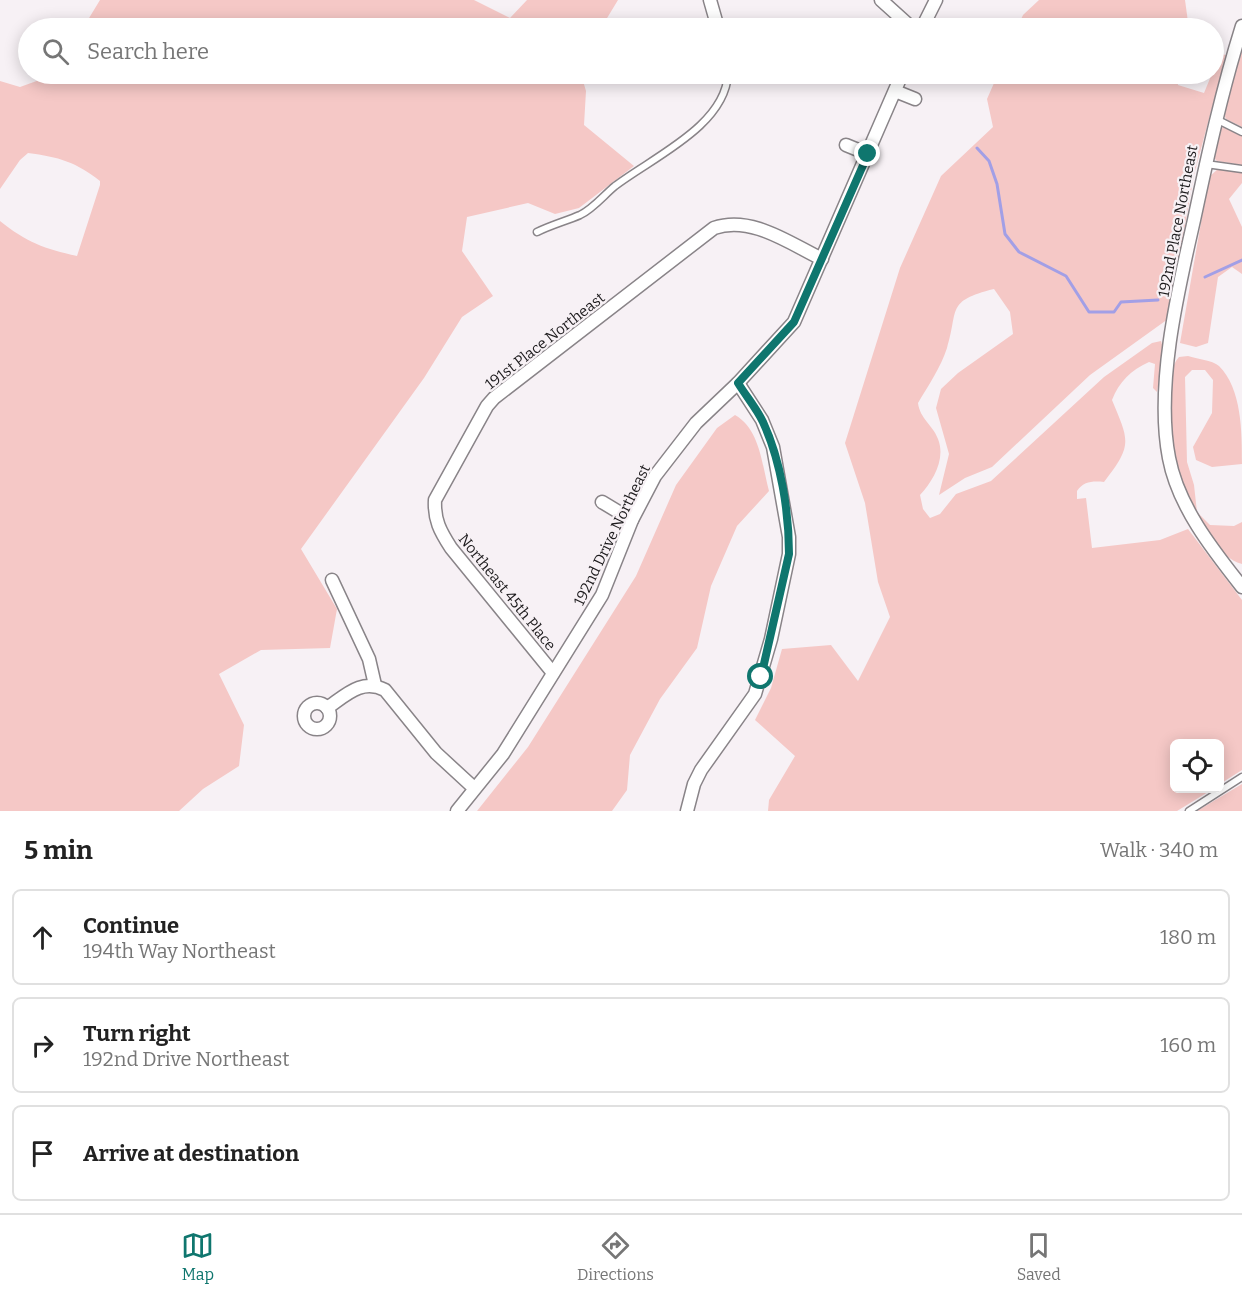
<!DOCTYPE html>
<meta charset="utf-8">
<style>
body{margin:0;font-family:Bitter,serif;background:#f2f2f2;color:#222}
.controls{position:absolute;right:18px;bottom:18px;display:grid;overflow:hidden;border-radius:9px;box-shadow:0 3px 15px #0003}
.controls button{width:54px;height:54px;display:grid;place-items:center;padding:0;border:0;border-bottom:2px solid #e0e0e0;background:#fff;color:#222;font:30px sans-serif}
.stop{position:absolute;width:18px;height:18px;margin:-14px;border:4px solid #0f766e;border-radius:50%;background:#fff}
.stop.end{background:#0f766e;border-color:#fff;box-shadow:0 2px 6px #0008}
.list{margin:0;padding:0;list-style:none}
h2{display:flex;justify-content:space-between;align-items:center;height:78px;margin:0;padding:0 24px;font-size:26px}
h2 small{font-size:20px;font-weight:400;color:#767676}
.list li{display:grid;grid-template-columns:39px 1fr auto;gap:18px;align-items:center;box-sizing:border-box;height:96px;margin:0 12px 12px;padding:0 12px;border:2px solid #e0e0e0;border-radius:9px}
.list b{display:block;font-size:22px;white-space:nowrap}
.list p{margin:0;font-size:20px;white-space:nowrap;color:#767676}
.list em{font-size:20px;font-style:normal;color:#767676}
.icon{flex:none;width:33px;height:33px;fill:none;stroke:currentColor;stroke-width:2;stroke-linecap:round;stroke-linejoin:round}
.map{position:relative;flex:none;width:1242px;height:811px;overflow:hidden}
.search{position:absolute;background:#fff;box-shadow:0 3px 15px #0003;left:18px;right:18px;top:18px;height:66px;display:flex;align-items:center;gap:15px;box-sizing:border-box;padding:0 21px;border-radius:33px;color:#767676;font-size:22px}
.sheet{height:402px;background:#fff}
nav{display:flex;justify-content:space-around;align-items:center;box-sizing:border-box;height:84px;border-top:2px solid #e0e0e0;background:#fff;font-size:16px;color:#767676}
nav a{display:grid;justify-items:center;gap:3px}
nav .on{color:#0f766e}
.map>svg:first-child{display:block}
.green{fill:#f5c8c6}
.lines{fill:none;stroke-linecap:round;stroke-linejoin:round}
.stream{stroke:#a29fe6;stroke-width:3}
.service-casing{stroke:#898488;stroke-width:9}
.minor-casing{stroke:#898488;stroke-width:15}
.service{stroke:#fff;stroke-width:6}
.minor{stroke:#fff;stroke-width:12}
.route{stroke:#0f766e;stroke-width:8}
.labels{text-anchor:middle;stroke-width:4.5;stroke-linejoin:round;paint-order:stroke}
.street-label{font-size:15px;fill:#1c1a1c;stroke:#f7f1f5}
</style>
<div class="map">
<svg width="1242" height="811" viewBox="0 0 1242 811">
<rect width="100%" height="100%" fill="#f7f1f5"/>
<g class="green">
<polygon points="100,0 474,0 510,18 527,0 618,0 601,28 83,28"/>
<polygon points="1039,0 1185,0 1188,22 1185,28 1017,28 1023,15"/>
<polygon points="1242,49 1242,127 1226,119 1222,110"/>
<path d="M 1220,54 L 1226,55 L 1194,175 L 1168,319 L 1090,375 L 992,467 L 965,478 L 939,495 L 949,454 L 936,408 L 941,389 L 958,373 L 1013,334 L 1010,312 L 994,289 C 945,301 959,310 947,348 C 941,367 928,386 918,403 C 920,419 933,425 938,439 C 946,459 933,481 920,495 L 923,509 L 930,518 L 940,514 L 956,494 L 991,481 L 1104,377 L 1152,343 L 1161,341 L 1164,351 L 1157,392 L 1153,388 L 1155,364 L 1149,362 C 1131,370 1119,382 1112,400 C 1129,441 1133,445 1104,482 C 1093,481 1084,481 1077,491 L 1077,499 L 1086,498 L 1092,548 L 1160,540 L 1188,529 L 1242,600 L 1242,770 L 1220,784 L 1220,744 L 1174,744 L 1174,788 L 1213,789 L 1177,811 L 768,811 L 769,800 L 795,756 L 755,720 L 771,688 L 782,649 L 831,645 L 858,681 L 890,617 L 878,582 L 865,503 L 845,443 L 900,268 L 941,176 L 993,127 L 987,99 L 998,74 L 1177,74 L 1178,85 L 1204,93 Z"/>
<path d="M 56,74 L 581,74 L 586,91 L 584,125 L 634,166 L 579,208 L 555,214 L 528,203 L 467,217 L 462,251 L 493,296 L 462,317 L 424,378 L 301,549 L 337,609 L 330,648 L 261,650 L 219,674 L 244,725 L 239,766 L 203,789 L 179,811 L 0,811 L 0,221 C 26,242 45,249 77,256 L 100,185 L 100,181 C 76,162 59,157 28,153 L 20,160 L 0,189 L 0,81 L 20,87 Z"/>
<polygon points="1224,127 1242,136 1242,165 1217,161 1213,157 1219,129"/>
<polygon points="1218,169 1242,172 1242,183 1229,199 1242,227 1242,274 1232,267 1218,277 1208,343 1196,347 1180,343 1209,177"/>
<path d="M 1188,356 C 1197,359 1212,360 1219,366 C 1242,389 1242,432 1242,464 L 1212,467 L 1196,460 L 1193,447 L 1212,413 L 1213,380 L 1205,370 L 1192,370 L 1185,377 L 1187,462 L 1194,485 L 1197,512 L 1210,525 L 1234,526 L 1242,522 L 1242,564 C 1229,561 1222,551 1214,542 C 1179,499 1166,445 1171,391 C 1172,378 1170,367 1179,357 Z"/>
<path d="M 735,415 C 760,429 762,465 769,491 L 737,526 L 711,586 L 697,648 L 660,699 L 630,755 L 627,790 L 612,811 L 477,811 L 528,747 L 636,576 L 676,485 L 717,428 Z"/>
<polygon points="1242,784 1242,811 1197,811"/>
</g>
<g class="lines">
<g class="stream">
<polyline points="977,148 989,161 997,184 1005,234 1019,252 1066,276 1089,312 1114,312 1121,302 1158,300"/>
<polyline points="1205,277 1242,260"/>
</g>
<defs>
<g id="service">
<polyline points="1216,119 1242,132"/>
<polyline points="1206,164 1242,169"/>
<path d="M 537,232 C 551,225 566,221 580,215 C 593,209 604,195 615,186 C 653,157 725,126 728,74"/>
<polyline points="1189,811 1242,777"/>
</g>
<g id="minor">
<polyline points="710,0 718,28"/>
<polyline points="881,0 912,28"/>
<path d="M 1242,26 C 1222,90 1208,154 1194,220 C 1178,290 1155,386 1169,458 C 1178,506 1212,549 1242,587"/>
<polyline points="922,28 936,0"/>
<polyline points="895,91 915,99"/>
<polyline points="846,145 868,154"/>
<polyline points="602,502 632,520"/>
<polyline points="332,580 369,659 375,685"/>
<path d="M 553,673 L 451,548 C 440,531 434,520 435,500 L 487,406 L 494,398 L 714,228 C 751,215 789,243 822,259"/>
<circle cx="317" cy="716" r="13"/>
<path d="M 327,708 C 346,695 362,678 385,690 L 436,753 L 474,788"/>
<polyline points="457,811 503,754 602,595 632,520 655,476 696,423 738,383 794,322 902,74"/>
<polyline points="687,811 694,784 701,770 755,694 771,639 789,554 789,537 773,447 762,420 738,383"/>
</g>
</defs>
<use href="#service" class="service-casing"/>
<use href="#minor" class="minor-casing"/>
<use href="#service" class="service"/>
<use href="#minor" class="minor"/>
</g>
<g class="lines">
<path class="route" d="M 761,677 L 789,554 C 789,512 781,461 763,422 C 757,409 746,396 738,383 L 794,322 L 868,154"/>
</g>
<g class="labels">
<g class="street-label">
<text transform="translate(1178 221) rotate(-79)" y="5">192nd Place Northeast</text>
<text transform="translate(545 341) rotate(-38)" y="5">191st Place Northeast</text>
<text transform="translate(612 535) rotate(-64)" y="5">192nd Drive Northeast</text>
<text transform="translate(507 592) rotate(51)" y="5">Northeast 45th Place</text>
</g>
</g>
</svg>
<div class="controls">
<button><svg class="icon" aria-label="locate" viewBox="0 0 24 24"><circle cx="12" cy="12" r="6"/><path d="M12 2v4M12 18v4M2 12h4M18 12h4"/></svg></button>
</div>
<div class="stop" style="left:761px;top:677px"></div>
<div class="stop end" style="left:868px;top:154px"></div>
<div class="search"><svg class="icon" aria-label="search" viewBox="0 0 24 24"><circle cx="10" cy="10" r="6"/><path d="M15 15l6 6"/></svg>Search here</div>
</div>
<section class="sheet">
<h2>5 min<small>Walk · 340 m</small></h2>
<ul class="list">
<li><svg class="icon" aria-label="ahead" viewBox="0 0 24 24"><path d="M12 20V5M6 11l6-6 6 6"/></svg><div><b>Continue</b><p>194th Way Northeast</p></div><em>180 m</em></li>
<li><svg class="icon" aria-label="right" viewBox="0 0 24 24"><path d="M7 20v-9h11M14 6l5 5-5 5"/></svg><div><b>Turn right</b><p>192nd Drive Northeast</p></div><em>160 m</em></li>
<li><svg class="icon" aria-label="arrive" viewBox="0 0 24 24"><path d="M6 21V4h12l-3 4 3 4H6"/></svg><div><b>Arrive at destination</b></div></li>
</ul>
</section>
<nav>
<a class="on"><svg class="icon" aria-label="map" viewBox="0 0 24 24"><path d="M3 6l6-2 6 2 6-2v14l-6 2-6-2-6 2zM9 4v14M15 6v14"/></svg>Map</a>
<a><svg class="icon" aria-label="directions" viewBox="0 0 24 24"><path d="M12 3l9 9-9 9-9-9zM9 14v-3h6M13 9l2 2-2 2"/></svg>Directions</a>
<a><svg class="icon" aria-label="saved" viewBox="0 0 24 24"><path d="M7 4h10v16l-5-4-5 4z"/></svg>Saved</a>
</nav>
